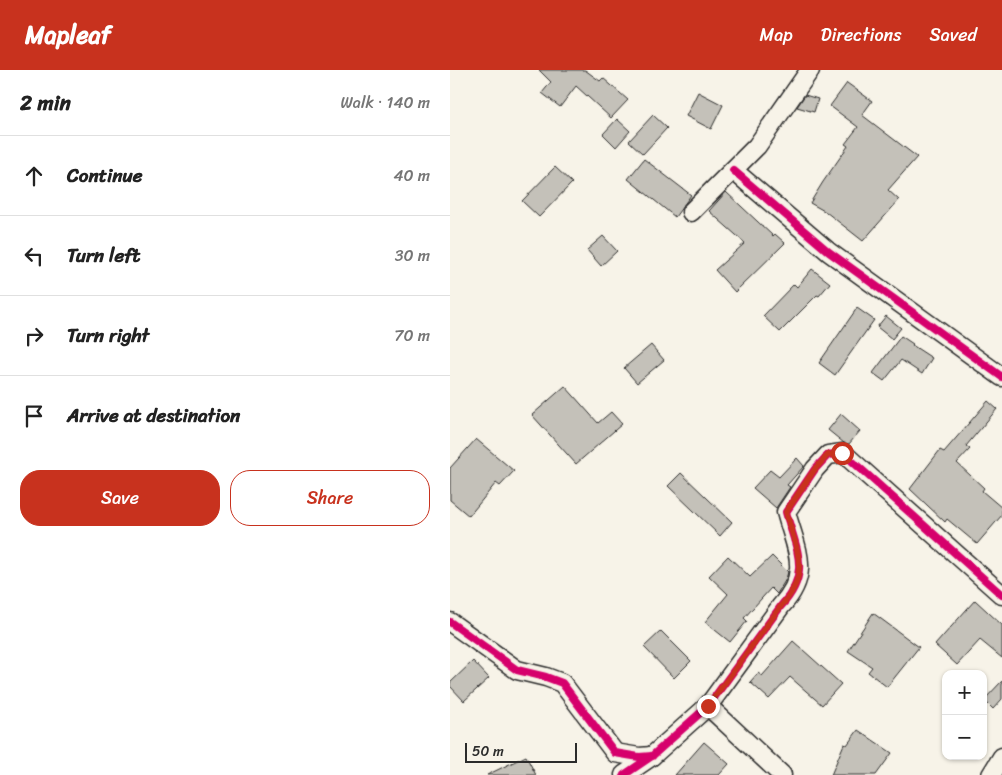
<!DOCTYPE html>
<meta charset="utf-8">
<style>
body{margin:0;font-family:Sriracha,sans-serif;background:#f6f6f6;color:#222}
.controls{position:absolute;right:15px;bottom:15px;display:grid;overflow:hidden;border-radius:10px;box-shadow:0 1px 4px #0004}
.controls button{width:45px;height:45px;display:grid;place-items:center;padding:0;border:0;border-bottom:1px solid #e0e0e0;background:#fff;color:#222;font:25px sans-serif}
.scale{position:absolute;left:15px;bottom:12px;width:112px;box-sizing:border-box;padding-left:5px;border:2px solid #2b2b2b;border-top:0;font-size:14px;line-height:18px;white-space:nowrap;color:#2b2b2b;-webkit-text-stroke:4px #f7f3e8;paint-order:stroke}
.stop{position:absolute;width:15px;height:15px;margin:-11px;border:4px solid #c8321e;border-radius:50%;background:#fff}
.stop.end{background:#c8321e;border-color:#fff;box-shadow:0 1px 5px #0008}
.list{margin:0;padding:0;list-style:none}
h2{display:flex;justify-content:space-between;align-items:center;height:65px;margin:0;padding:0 20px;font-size:21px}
h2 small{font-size:16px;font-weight:400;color:#767676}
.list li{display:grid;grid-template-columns:32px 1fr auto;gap:15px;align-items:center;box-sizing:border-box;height:80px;padding:0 20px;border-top:1px solid #e0e0e0}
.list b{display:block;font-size:19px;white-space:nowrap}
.list em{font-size:16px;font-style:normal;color:#767676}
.actions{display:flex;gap:10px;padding:15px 20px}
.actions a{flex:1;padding:11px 0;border:1px solid #c8321e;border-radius:20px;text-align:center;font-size:18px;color:#c8321e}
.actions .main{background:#c8321e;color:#fff}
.icon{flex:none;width:28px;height:28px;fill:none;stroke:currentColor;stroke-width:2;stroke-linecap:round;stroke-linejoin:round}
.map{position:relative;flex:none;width:552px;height:705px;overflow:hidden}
header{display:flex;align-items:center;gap:30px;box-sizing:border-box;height:70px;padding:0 25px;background:#c8321e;color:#fff}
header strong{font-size:24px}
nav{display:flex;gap:28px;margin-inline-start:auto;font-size:18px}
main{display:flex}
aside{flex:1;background:#fff}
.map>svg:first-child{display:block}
.building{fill:#c4c1b9;stroke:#2b2b2b}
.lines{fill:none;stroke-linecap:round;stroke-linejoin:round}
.minor-casing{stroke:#2b2b2b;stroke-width:21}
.minor{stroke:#f7f3e8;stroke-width:18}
.cycleway-casing{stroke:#f7f3e8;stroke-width:11}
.cycleway{stroke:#d6006c;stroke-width:8}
.route{stroke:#c8321e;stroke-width:6}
</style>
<header>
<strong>Mapleaf</strong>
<nav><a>Map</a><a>Directions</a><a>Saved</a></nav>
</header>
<main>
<aside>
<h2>2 min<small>Walk · 140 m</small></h2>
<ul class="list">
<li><svg class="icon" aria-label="ahead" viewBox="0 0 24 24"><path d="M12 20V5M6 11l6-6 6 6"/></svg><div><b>Continue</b></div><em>40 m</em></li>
<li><svg class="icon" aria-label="left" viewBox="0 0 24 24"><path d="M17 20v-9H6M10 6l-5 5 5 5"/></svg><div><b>Turn left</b></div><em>30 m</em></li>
<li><svg class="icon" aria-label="right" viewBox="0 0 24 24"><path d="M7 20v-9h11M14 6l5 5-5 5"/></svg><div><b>Turn right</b></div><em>70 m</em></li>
<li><svg class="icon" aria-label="arrive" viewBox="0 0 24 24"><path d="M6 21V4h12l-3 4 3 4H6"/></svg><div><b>Arrive at destination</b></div></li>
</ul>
<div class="actions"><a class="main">Save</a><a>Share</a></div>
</aside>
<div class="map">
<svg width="552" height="705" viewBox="0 0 552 705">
<rect width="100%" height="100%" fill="#f7f3e8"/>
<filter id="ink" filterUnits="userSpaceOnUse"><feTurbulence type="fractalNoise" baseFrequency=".02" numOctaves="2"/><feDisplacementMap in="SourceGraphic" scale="10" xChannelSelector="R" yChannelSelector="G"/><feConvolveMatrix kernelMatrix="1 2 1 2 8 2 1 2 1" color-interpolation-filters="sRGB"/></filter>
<g filter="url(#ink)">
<g class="building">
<polygon points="89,0 135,0 150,11 153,8 178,30 161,48 126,16 110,37 92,23 101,12"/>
<polygon points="397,13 422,31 412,45 467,87 438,120 449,130 413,171 376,142 360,133 373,112 398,76 395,74 408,57 380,36"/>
<polygon points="248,22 273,35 261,59 236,46"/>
<polygon points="355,25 368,29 364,42 347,37"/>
<polygon points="203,45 217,58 193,84 179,71"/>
<polygon points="167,49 180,61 166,77 153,64"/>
<polygon points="194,89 241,125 225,147 178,109"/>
<polygon points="105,97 122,113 89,147 72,131"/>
<polygon points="276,122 323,166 325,164 335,173 285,222 265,200 295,173 259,141"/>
<polygon points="153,166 167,181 151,196 137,180"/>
<polygon points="362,199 380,213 369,226 367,225 330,262 313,246 344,214 347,217"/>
<polygon points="407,238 424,250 385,305 369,293"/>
<polygon points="436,246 451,258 442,269 427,257"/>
<polygon points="451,266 463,274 462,275 482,288 472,304 451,290 434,311 423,303"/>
<polygon points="201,275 214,290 187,313 174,298"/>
<polygon points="115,316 148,353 161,342 172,354 126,394 82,345"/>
<polygon points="538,331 547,339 516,376 520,379 507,393 534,418 532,421 552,438 552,445 527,474 497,449 495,452 460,419 490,380 494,382"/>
<polygon points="391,344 410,361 399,374 394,373 378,360"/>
<polygon points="26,369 64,401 50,416 46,413 19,446 0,430 0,398"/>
<polygon points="347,388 354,396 337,415 340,417 326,438 303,418 320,400 329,407"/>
<polygon points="231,403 282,452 270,466 218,416"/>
<polygon points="278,486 300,507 322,486 338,502 336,509 327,524 321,518 294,548 297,551 280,572 255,552 278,524 259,506"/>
<polygon points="525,530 552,555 552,588 530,570 507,595 485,575"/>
<polygon points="423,543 469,577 437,617 418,602 422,597 398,581"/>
<polygon points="211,561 241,591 224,608 194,577"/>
<polygon points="343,571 391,614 372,635 340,607 319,629 300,612 308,603 312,606"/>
<polygon points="23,591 39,608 14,631 0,616 0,613"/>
<polygon points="552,611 552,629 543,639 534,630"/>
<polygon points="408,660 442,683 426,705 381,705 394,674 397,675"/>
<polygon points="254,672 279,694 269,705 225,705"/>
<polygon points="76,686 86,705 37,705"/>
</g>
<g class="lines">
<defs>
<g id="minor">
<polyline points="283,100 379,182 552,307"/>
<polyline points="241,142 307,76 360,0"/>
<polyline points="0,552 67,600 96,607 112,613 165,683 189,687 202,686"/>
<polyline points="258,636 332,705"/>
<path d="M 174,705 L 202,686 L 258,636 L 331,536 C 362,502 346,480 336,442 L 365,399 L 378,385 L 393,383 L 552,525"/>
<polyline points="541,705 552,687"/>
</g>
</defs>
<use href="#minor" class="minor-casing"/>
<use href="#minor" class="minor"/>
<defs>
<g id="cycleway">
<polyline points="283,100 379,182 552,307"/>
<polyline points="0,552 67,600 96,607 112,613 165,683 189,687 202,686"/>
<path d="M 174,705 L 202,686 L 258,636 L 331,536 C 362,502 346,480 336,442 L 365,399 L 378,385 L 393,383 L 552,525"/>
</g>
</defs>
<use href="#cycleway" class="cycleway-casing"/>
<use href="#cycleway" class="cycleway"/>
</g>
</g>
<g class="lines" filter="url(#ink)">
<path class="route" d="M 258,636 L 331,536 C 362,502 346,480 336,442 L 365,399 L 378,385 L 392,383"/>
</g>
</svg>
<div class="controls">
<button>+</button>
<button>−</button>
</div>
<div class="scale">50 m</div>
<div class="stop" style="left:392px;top:383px"></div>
<div class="stop end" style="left:258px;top:636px"></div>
</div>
</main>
